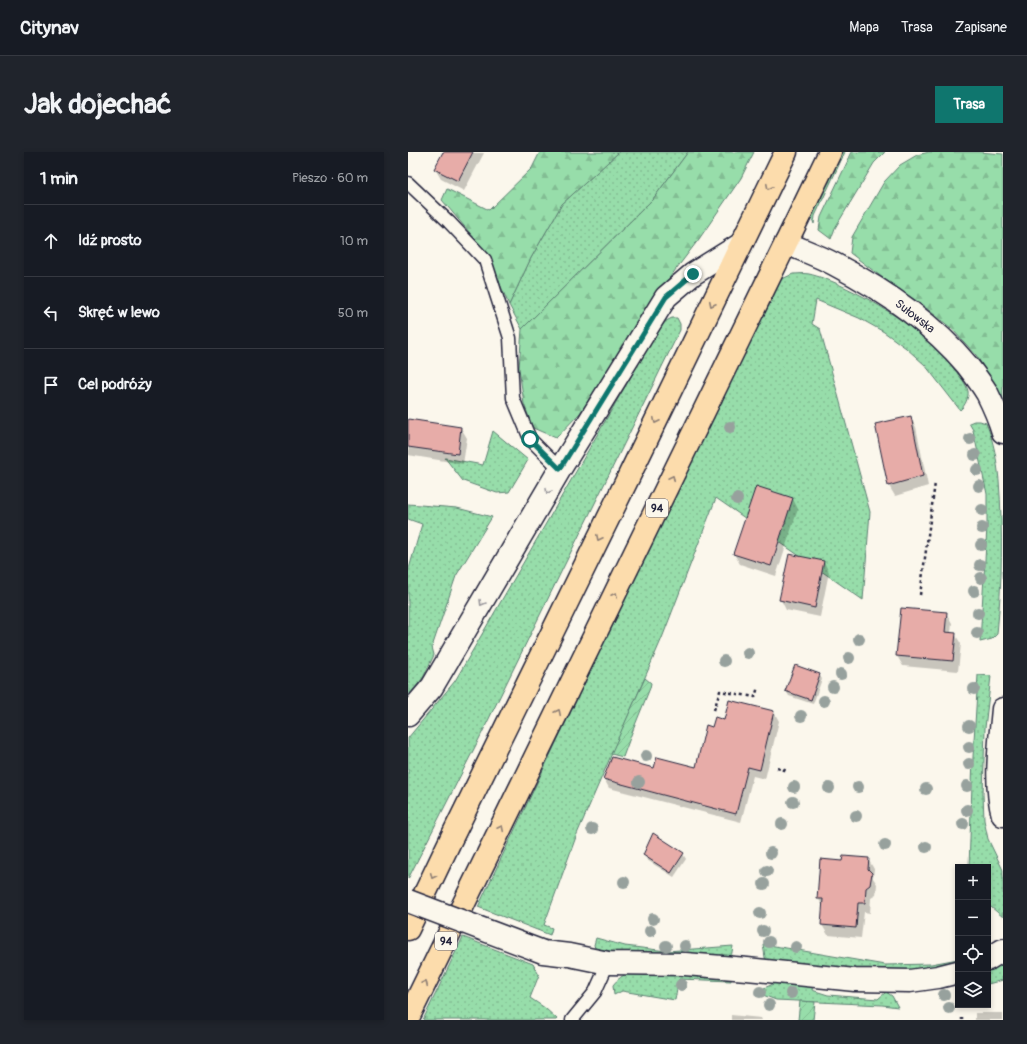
<!DOCTYPE html>
<html lang="pl">
<meta charset="utf-8">
<style>
body{margin:0;font-family:Pangolin,sans-serif;background:#20242c;color:#f1f3f6}
.controls{position:absolute;right:12px;bottom:12px;display:grid;overflow:hidden;border-radius:0px;box-shadow:0 2px 6px #0003}
.controls button{width:36px;height:36px;display:grid;place-items:center;padding:0;border:0;border-bottom:1px solid #363941;background:#171b24;color:#f1f3f6;font:20px sans-serif}
.stop{position:absolute;width:12px;height:12px;margin:-9px;border:3px solid #0f766e;border-radius:50%;background:#fff}
.stop.end{background:#0f766e;border-color:#fff;box-shadow:0 1px 4px #0008}
.list{margin:0;padding:0;list-style:none}
h2{display:flex;justify-content:space-between;align-items:center;height:52px;margin:0;padding:0 16px;font-size:17px}
h2 small{font-size:13px;font-weight:400;color:#9ea1a6}
.list li{display:grid;grid-template-columns:26px 1fr auto;gap:12px;align-items:center;box-sizing:border-box;height:72px;padding:0 16px;border-top:1px solid #363941}
.list b{display:block;font-size:15px;white-space:nowrap}
.list em{font-size:13px;font-style:normal;color:#9ea1a6}
.icon{flex:none;width:22px;height:22px;fill:none;stroke:currentColor;stroke-width:2;stroke-linecap:round;stroke-linejoin:round}
.map{position:relative;flex:none;width:595px;height:868px;overflow:hidden;border-radius:0px}
header{display:flex;align-items:center;gap:24px;box-sizing:border-box;height:56px;padding:0 20px;background:#171b24;border-bottom:1px solid #363941}
header strong{font-size:19px}
nav{display:flex;gap:22px;margin-inline-start:auto;font-size:14px}
.intro{display:flex;align-items:center;justify-content:space-between;box-sizing:border-box;height:96px;padding:0 24px}
h1{margin:0;font-size:28px}
.button{padding:10px 18px;border-radius:0px;background:#0f766e;color:#fff;font-size:14px;font-weight:700}
main{display:flex;gap:24px;padding:0 24px}
aside{flex:1;background:#171b24;border-radius:0px;box-shadow:0 2px 6px #0003}
.map>svg:first-child{display:block}
.grass{fill:url(#grass-dots);stroke:#5c8072}
.forest{fill:url(#forest-firs);stroke:#5c8072}
.garden{fill:url(#garden-furrows);stroke:#5c8072}
.shadow{fill:#0003}
.building{fill:#e7aca8;stroke:#22223b}
.lines{fill:none;stroke-linecap:round;stroke-linejoin:round}
.lane-casing{stroke:#22223b;stroke-width:15}
.secondary-casing{stroke:#22223b;stroke-width:25}
.primary-casing{stroke:#22223b;stroke-width:25}
.path{stroke:#22223b;stroke-width:2.5;stroke-dasharray:3 3;stroke-linecap:butt}
.lane{stroke:#fbf7ec;stroke-width:12}
.secondary{stroke:#fbf7ec;stroke-width:22}
.primary{stroke:#fcdcac;stroke-width:22}
.secondary-bridge-casing{stroke:#22223b;stroke-width:25;stroke-linecap:butt}
.secondary-bridge{stroke:#fbf7ec;stroke-width:22}
.tree{fill:#97a19d}
.oneway{stroke:#8f7f74}
.oneway2{stroke:#99979c}
.route{stroke:#0f766e;stroke-width:5}
.labels{text-anchor:middle;stroke-width:4;stroke-linejoin:round;paint-order:stroke}
.shield{fill:#fbf7ec;stroke:#636270;stroke-width:1}
.shield-label{font-size:11px;font-weight:bold;fill:#22223b}
.street-label{font-size:12px;fill:#22223b;stroke:#fbf7ec}
</style>
<header>
<strong>Citynav</strong>
<nav><a>Mapa</a><a>Trasa</a><a>Zapisane</a></nav>
</header>
<div class="intro"><h1>Jak dojechać</h1><a class="button">Trasa</a></div>
<main>
<aside>
<h2>1 min<small>Pieszo · 60 m</small></h2>
<ul class="list">
<li><svg class="icon" aria-label="ahead" viewBox="0 0 24 24"><path d="M12 20V5M6 11l6-6 6 6"/></svg><div><b>Idź prosto</b></div><em>10 m</em></li>
<li><svg class="icon" aria-label="left" viewBox="0 0 24 24"><path d="M17 20v-9H6M10 6l-5 5 5 5"/></svg><div><b>Skręć w lewo</b></div><em>50 m</em></li>
<li><svg class="icon" aria-label="arrive" viewBox="0 0 24 24"><path d="M6 21V4h12l-3 4 3 4H6"/></svg><div><b>Cel podróży</b></div></li>
</ul>
</aside>
<div class="map">
<svg width="595" height="868" viewBox="0 0 595 868">
<defs>
<pattern id="grass-dots" width="8" height="8" patternUnits="userSpaceOnUse"><rect width="8" height="8" fill="#97ddaa"/><path d="M2 2h.1M6 6h.1" fill="none" stroke="#82bd93" stroke-width="1.8" stroke-linecap="round"/></pattern>
<pattern id="forest-firs" width="22" height="20" patternUnits="userSpaceOnUse"><rect width="22" height="20" fill="#97ddaa"/><path d="M5 1l3.5 6h-7zM16 11l3.5 6h-7z" fill="#82bd93"/></pattern>
<pattern id="garden-furrows" width="10" height="10" patternUnits="userSpaceOnUse"><rect width="10" height="10" fill="#97ddaa"/><path d="M-1 1l2-2M0 10L10 0M9 11l2-2" fill="none" stroke="#82bd93"/></pattern>
</defs>
<rect width="100%" height="100%" fill="#fbf7ec"/>
<filter id="ink" filterUnits="userSpaceOnUse"><feTurbulence type="fractalNoise" baseFrequency=".025" numOctaves="2"/><feDisplacementMap in="SourceGraphic" scale="8" xChannelSelector="R" yChannelSelector="G"/><feConvolveMatrix kernelMatrix="1 2 1 2 8 2 1 2 1" color-interpolation-filters="sRGB"/></filter>
<g filter="url(#ink)">
<g class="grass">
<polygon points="211,0 280,0 245,47 114,177 101,153 123,106 154,52"/>
<polygon points="430,0 437,0 407,64 406,72 403,64"/>
<path d="M 385,122 C 390,122 396,121 401,122 C 410,124 424,129 432,133 C 474,152 518,182 547,218 C 552,225 558,231 560,239 C 561,245 557,254 552,258 L 517,213 L 498,196 L 476,180 L 451,166 L 408,148 L 404,172 L 412,177 L 462,360 L 455,448 L 308,346 L 254,486 L 169,682 L 136,773 L 144,776 L 142,783 L 70,755 L 365,134 L 374,127 Z"/>
<polygon points="264,166 269,166 272,172 272,178 72,585 0,727 0,586 47,529 248,181 258,169"/>
<path d="M 566,269 L 572,269 L 578,271 C 586,290 589,309 591,328 C 595,380 594,431 589,482 L 584,487 L 572,490 L 579,375 L 579,342 L 565,278 L 561,271 Z"/>
<polygon points="85,279 120,308 101,340 89,341 55,329 37,306 75,313"/>
<polygon points="0,352 49,356 84,365 48,424 24,495 26,503 15,526 0,544 0,420 14,372 0,367"/>
<polygon points="570,523 583,524 577,576 575,642 576,668 580,687 595,718 595,765 583,755 580,754 580,715 561,715 565,605"/>
<polygon points="55,785 125,812 131,823 122,846 137,856 149,867 148,868 15,868"/>
<path d="M 188,786 L 217,794 L 259,799 L 325,794 L 323,806 C 278,804 232,806 187,796 L 186,793 Z"/>
<polygon points="355,792 477,813 523,812 550,807 550,814 503,820 358,812"/>
<polygon points="595,811 595,828 580,832 580,819"/>
<path d="M 222,821 L 323,825 L 323,829 L 271,827 L 267,848 L 214,839 L 206,843 L 205,833 C 210,827 214,823 222,821 Z"/>
<polygon points="372,829 405,833 404,838 420,843 470,847 478,840 484,844 490,855 474,853 368,848 347,840"/>
</g>
<g class="forest">
<polygon points="132,0 211,0 154,52 123,106 101,153 78,100 34,48 39,37 81,58 124,16"/>
<polygon points="280,0 346,0 333,26 291,87 259,129 172,261 148,286 125,276 116,252 111,216 114,177 245,47"/>
<polygon points="444,0 477,0 466,11 427,76 423,87 411,78 413,65"/>
<polygon points="521,0 571,0 595,2 595,248 592,241 568,203 543,176 513,152 475,126 442,101 444,85 476,30 492,13 509,3"/>
</g>
<g class="garden">
<polygon points="237,526 243,531 242,536 223,583 215,605 203,602"/>
<polygon points="392,849 407,850 405,868 390,868"/>
</g>
<g class="shadow">
<polygon points="36,0 76,1 56,39 33,27 27,17"/>
<polygon points="502,265 508,275 520,334 487,344 481,334 468,273"/>
<polygon points="0,268 53,276 59,286 55,312 0,303"/>
<polygon points="349,335 385,347 390,357 368,424 332,412 326,402"/>
<polygon points="416,410 421,420 412,465 378,458 373,448"/>
<polygon points="538,461 544,471 543,481 547,482 553,492 550,519 495,514 489,504"/>
<polygon points="411,522 414,527 405,552 381,544 378,539"/>
<polygon points="366,560 371,569 357,627 345,624 333,670 201,636 196,627 247,618 289,616 305,576 317,569"/>
<polygon points="275,702 278,707 266,725 239,708 236,703"/>
<polygon points="460,707 466,717 465,726 469,732 468,743 463,746 462,761 456,760 453,786 420,783 414,773 416,756 410,746 435,710"/>
<rect x="567" y="861" width="28" height="7"/>
<polygon points="323,863 353,866 354,868 323,868"/>
</g>
<g class="building">
<polygon points="35,0 65,0 50,29 26,17"/>
<polygon points="503,264 515,324 480,334 467,272"/>
<polygon points="0,267 53,275 50,302 0,295"/>
<polygon points="348,334 385,346 363,414 325,402"/>
<polygon points="381,402 416,409 407,456 371,448"/>
<polygon points="493,456 539,460 537,480 548,481 545,509 488,504"/>
<polygon points="387,513 412,522 403,548 377,539"/>
<polygon points="321,548 366,559 352,618 340,615 328,662 255,643 195,627 204,605 246,616 249,605 288,615 298,573 304,575 307,565 316,568"/>
<polygon points="245,681 276,701 263,721 235,703"/>
<polygon points="435,704 461,706 460,717 464,721 462,733 458,736 457,751 450,751 448,776 413,773 415,747 409,747 412,707 434,709"/>
</g>
<g class="lines">
<defs>
<g id="lane">
<polyline points="0,31 41,70 77,108 102,186 105,246 122,287 152,317"/>
<polyline points="164,868 187,840 200,811"/>
</g>
<g id="secondary">
<path d="M 378,91 C 394,98 411,104 426,112 C 476,138 523,170 559,213 C 566,222 573,231 579,241 C 585,253 591,266 595,280"/>
<path d="M 595,557 C 592,590 586,632 595,663"/>
<polyline points="0,563 24,535 152,317 258,145 285,122 333,92"/>
<polyline points="135,800 161,803 200,811 277,812 339,817 447,828 502,829 530,825 550,820"/>
<polyline points="580,807 595,798"/>
</g>
<g id="primary">
<polyline points="0,777 42,689 221,324 378,0"/>
<polyline points="0,866 378,91 422,0"/>
</g>
</defs>
<use href="#lane" class="lane-casing"/>
<use href="#secondary" class="secondary-casing"/>
<use href="#primary" class="primary-casing"/>
<g class="path">
<polyline points="512,443 527,331"/>
<polyline points="306,558 312,539 347,545 350,535"/>
<polyline points="369,616 380,619"/>
<polyline points="554,868 554,866"/>
</g>
<use href="#lane" class="lane"/>
<use href="#secondary" class="secondary"/>
<use href="#primary" class="primary"/>
<defs>
<polyline id="secondary-bridge" points="0,749 135,800"/>
</defs>
<use href="#secondary-bridge" class="secondary-bridge-casing"/>
<use href="#secondary-bridge" class="secondary-bridge"/>
</g>
<g class="tree">
<circle cx="322" cy="275" r="6"/>
<circle cx="562" cy="287" r="6"/>
<circle cx="567" cy="303" r="6"/>
<circle cx="569" cy="318" r="6"/>
<circle cx="571" cy="334" r="6"/>
<circle cx="329" cy="347" r="6"/>
<circle cx="574" cy="358" r="6"/>
<circle cx="574" cy="376" r="6"/>
<circle cx="573" cy="393" r="6"/>
<circle cx="572" cy="413" r="6"/>
<circle cx="573" cy="426" r="6"/>
<circle cx="566" cy="439" r="6"/>
<circle cx="570" cy="461" r="6"/>
<circle cx="569" cy="481" r="6"/>
<circle cx="451" cy="487" r="6"/>
<circle cx="340" cy="501" r="6"/>
<circle cx="441" cy="506" r="6"/>
<circle cx="316" cy="509" r="6"/>
<circle cx="433" cy="522" r="6"/>
<circle cx="425" cy="535" r="6"/>
<circle cx="566" cy="537" r="6"/>
<circle cx="416" cy="549" r="6"/>
<circle cx="393" cy="564" r="6"/>
<circle cx="561" cy="574" r="6"/>
<circle cx="561" cy="595" r="6"/>
<circle cx="238" cy="604" r="6"/>
<circle cx="561" cy="612" r="6"/>
<circle cx="231" cy="630" r="6"/>
<circle cx="559" cy="634" r="6"/>
<circle cx="386" cy="635" r="6"/>
<circle cx="450" cy="635" r="6"/>
<circle cx="421" cy="636" r="6"/>
<circle cx="518" cy="637" r="6"/>
<circle cx="385" cy="650" r="6"/>
<circle cx="559" cy="658" r="6"/>
<circle cx="448" cy="664" r="6"/>
<circle cx="374" cy="672" r="6"/>
<circle cx="555" cy="672" r="6"/>
<circle cx="184" cy="677" r="6"/>
<circle cx="477" cy="693" r="6"/>
<circle cx="518" cy="695" r="6"/>
<circle cx="363" cy="701" r="6"/>
<circle cx="359" cy="719" r="6"/>
<circle cx="216" cy="730" r="6"/>
<circle cx="356" cy="732" r="6"/>
<circle cx="352" cy="761" r="6"/>
<circle cx="245" cy="767" r="6"/>
<circle cx="242" cy="779" r="6"/>
<circle cx="355" cy="779" r="6"/>
<circle cx="361" cy="790" r="6"/>
<circle cx="258" cy="794" r="6"/>
<circle cx="277" cy="794" r="6"/>
<circle cx="388" cy="795" r="6"/>
<circle cx="273" cy="833" r="6"/>
<circle cx="352" cy="840" r="6"/>
<circle cx="383" cy="841" r="6"/>
<circle cx="536" cy="843" r="6"/>
<circle cx="361" cy="853" r="6"/>
<circle cx="541" cy="856" r="6"/>
</g>
<defs><path id="oneway-chevron" d="M-2-3.5L2.5 0L-2 3.5" fill="none" stroke-width="1.6" stroke-linecap="round" stroke-linejoin="round"/></defs>
<g class="oneway">
<use href="#oneway-chevron" transform="translate(361 35) rotate(116)"/>
<use href="#oneway-chevron" transform="translate(304 152) rotate(116)"/>
<use href="#oneway-chevron" transform="translate(248 269) rotate(116)"/>
<use href="#oneway-chevron" transform="translate(264 326) rotate(-64)"/>
<use href="#oneway-chevron" transform="translate(191 386) rotate(116)"/>
<use href="#oneway-chevron" transform="translate(207 443) rotate(-64)"/>
<use href="#oneway-chevron" transform="translate(150 560) rotate(-64)"/>
<use href="#oneway-chevron" transform="translate(93 676) rotate(-64)"/>
<use href="#oneway-chevron" transform="translate(25 724) rotate(115)"/>
<use href="#oneway-chevron" transform="translate(17 831) rotate(-64)"/>
</g>
<g class="oneway2">
<use href="#oneway-chevron" transform="translate(140 339) rotate(120)"/>
<use href="#oneway-chevron" transform="translate(74 451) rotate(121)"/>
</g>
</g>
<g class="lines" filter="url(#ink)">
<polyline class="route" points="122,287 152,317 258,145 285,122"/>
</g>
<g class="labels">
<g class="shield">
<rect x="238" y="347" width="22" height="18" rx="3"/>
<rect x="27" y="780" width="22" height="18" rx="3"/>
</g>
<g class="shield-label">
<text x="249" y="360">94</text>
<text x="38" y="793">94</text>
</g>
<g class="street-label">
<text transform="translate(507 164) rotate(38)" y="4">Sułowska</text>
</g>
</g>
</svg>
<div class="controls">
<button>+</button>
<button>−</button>
<button><svg class="icon" aria-label="locate" viewBox="0 0 24 24"><circle cx="12" cy="12" r="6"/><path d="M12 2v4M12 18v4M2 12h4M18 12h4"/></svg></button>
<button><svg class="icon" aria-label="layers" viewBox="0 0 24 24"><path d="M12 4l9 5-9 5-9-5zM3 14l9 5 9-5"/></svg></button>
</div>
<div class="stop" style="left:122px;top:287px"></div>
<div class="stop end" style="left:285px;top:122px"></div>
</div>
</main>
